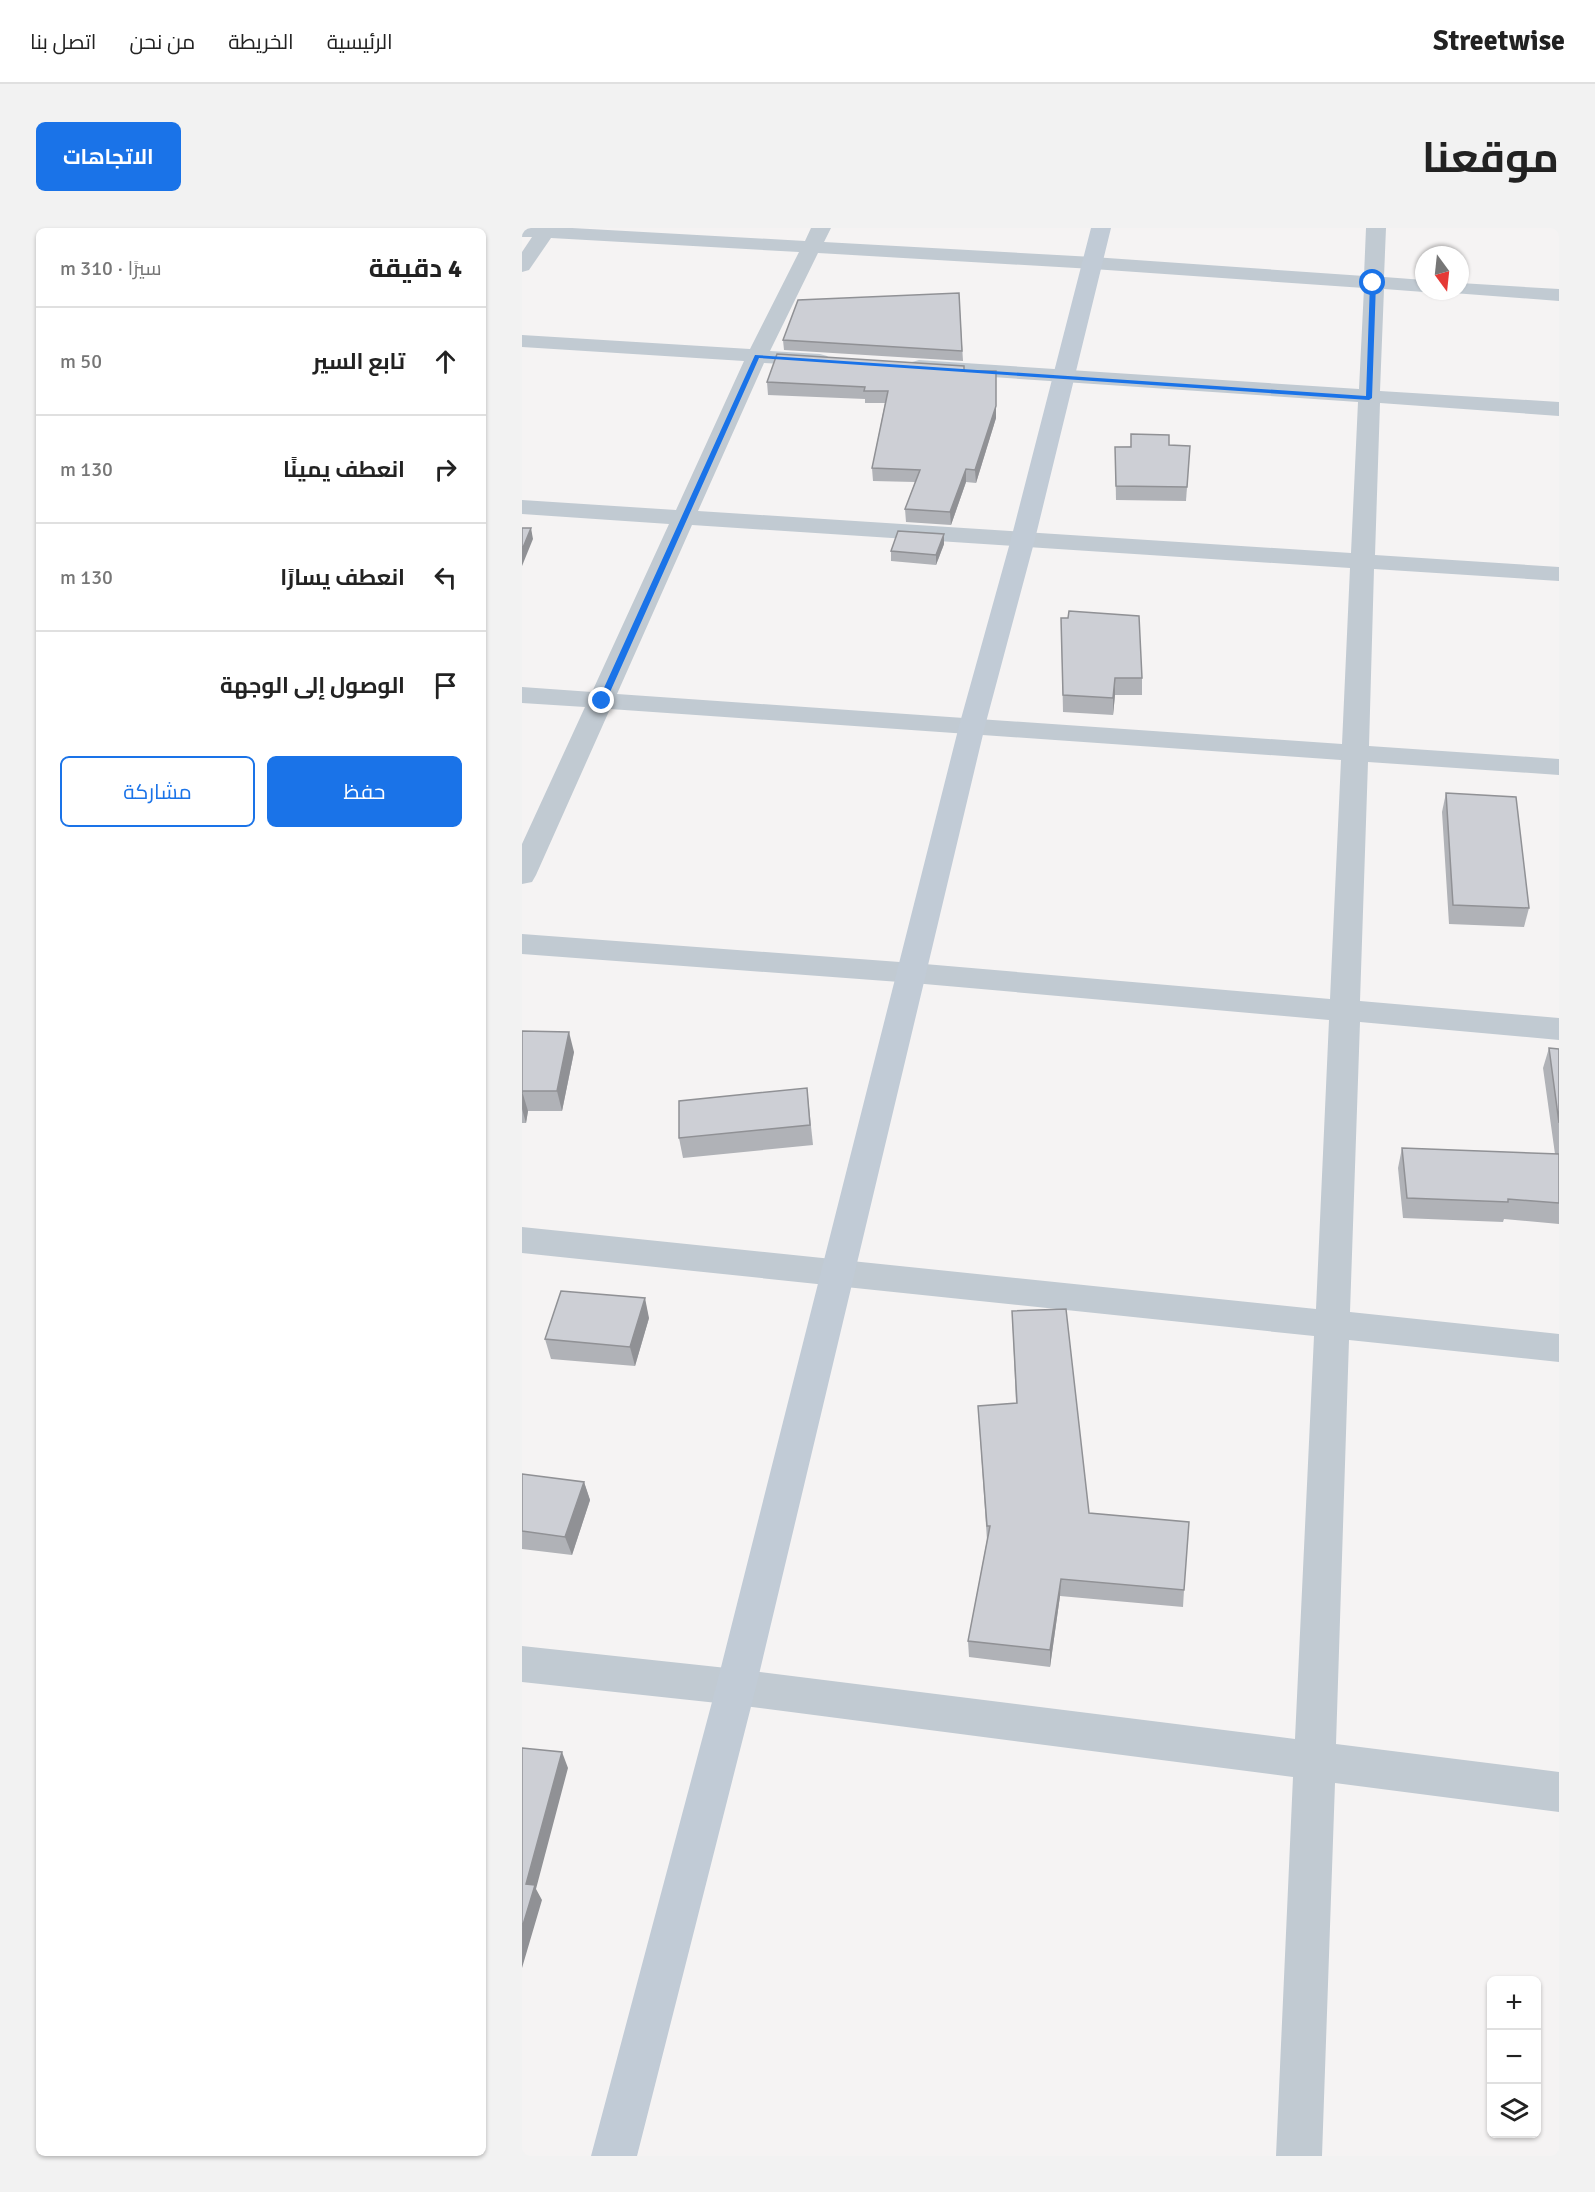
<!DOCTYPE html>
<html lang="ar">
<meta charset="utf-8">
<style>
body{margin:0;font-family:Signika,Cairo,sans-serif;background:#f2f2f2;color:#222;direction:rtl}
.controls{position:absolute;right:18px;bottom:18px;display:grid;overflow:hidden;border-radius:9px;box-shadow:0 2px 4px #0004}
.controls button{width:54px;height:54px;display:grid;place-items:center;padding:0;border:0;border-bottom:2px solid #e0e0e0;background:#fff;color:#222;font:30px sans-serif}
.compass{position:absolute;left:893px;top:18px;width:54px;height:54px;border-radius:50%;background:#fff;box-shadow:0 2px 4px #0004;rotate:165deg}
.stop{position:absolute;width:18px;height:18px;margin:-14px;border:4px solid #1a73e8;border-radius:50%;background:#fff}
.stop.end{background:#1a73e8;border-color:#fff;box-shadow:0 2px 6px #0008}
.list{margin:0;padding:0;list-style:none}
h2{display:flex;justify-content:space-between;align-items:center;height:78px;margin:0;padding:0 24px;font-size:26px}
h2 small{font-size:20px;font-weight:400;color:#767676}
.list li{display:grid;grid-template-columns:39px 1fr auto;gap:18px;align-items:center;box-sizing:border-box;height:108px;padding:0 24px;border-top:2px solid #e0e0e0}
.list b{display:block;font-size:22px;white-space:nowrap}
.list em{font-size:20px;font-style:normal;color:#767676}
.actions{display:flex;gap:12px;padding:18px 24px}
.actions a{flex:1;padding:14px 0;border:2px solid #1a73e8;border-radius:9px;text-align:center;font-size:21px;color:#1a73e8}
.actions .main{background:#1a73e8;color:#fff}
.icon{flex:none;width:33px;height:33px;fill:none;stroke:currentColor;stroke-width:2;stroke-linecap:round;stroke-linejoin:round}
.map{position:relative;flex:none;width:1037px;height:1928px;overflow:hidden;direction:ltr;border-radius:9px}
header{display:flex;align-items:center;gap:36px;box-sizing:border-box;height:84px;padding:0 30px;background:#fff;border-bottom:2px solid #e0e0e0}
header strong{font-size:28px}
nav{display:flex;gap:33px;margin-inline-start:auto;font-size:21px}
.intro{display:flex;align-items:center;justify-content:space-between;box-sizing:border-box;height:144px;padding:0 36px}
h1{margin:0;font-size:42px}
.button{padding:15px 27px;border-radius:9px;background:#1a73e8;color:#fff;font-size:21px;font-weight:700}
main{display:flex;gap:36px;padding:0 36px}
aside{flex:1;background:#fff;border-radius:9px;box-shadow:0 2px 4px #0004}
.map>svg:first-child{display:block}
.lines{fill:none;stroke-linecap:round;stroke-linejoin:round}
.minor{fill:#c1cad2;fill-rule:evenodd}
.secondary{fill:#c1cbd6;fill-rule:evenodd}
.wall{fill:#b0b2b7}
.shaded-wall{fill:#909195}
.building{fill:#cdcfd5;stroke:#909195;stroke-width:1.5}
.route{fill:#1a73e8}
</style>
<header>
<strong>Streetwise</strong>
<nav><a>الرئيسية</a><a>الخريطة</a><a>من نحن</a><a>اتصل بنا</a></nav>
</header>
<div class="intro"><h1>موقعنا</h1><a class="button">الاتجاهات</a></div>
<main>
<div class="map">
<svg width="1037" height="1928" viewBox="0 0 1037 1928">
<rect width="100%" height="100%" fill="#f5f3f3"/>
<g class="lines">
<g class="minor">
<path d="M 0,0 L 50,0 L 283,13 L 289,0 L 309,0 L 302,14 L 571,29 L 842,48 L 844,0 L 864,0 L 862,49 L 902,52 L 902,63 L 906,63 L 902,64 L 862,61 L 858,163 L 1037,174 L 1037,188 L 858,175 L 853,327 L 1037,339 L 1037,353 L 852,341 L 847,518 L 1037,531 L 1037,547 L 846,534 L 838,773 L 1037,790 L 1037,812 L 838,794 L 828,1084 L 1037,1106 L 1037,1134 L 827,1112 L 814,1516 L 1037,1544 L 1037,1584 L 813,1555 L 800,1928 L 754,1928 L 771,1549 L 214,1477 L 0,1454 L 0,1418 L 214,1441 L 773,1511 L 792,1108 L 0,1025 L 0,999 L 794,1081 L 807,792 L 391,755 L 0,726 L 0,706 L 391,735 L 808,771 L 819,532 L 88,481 L 14,647 L 10,654 L 0,656 L 0,616 L 63,479 L 0,475 L 0,459 L 70,464 L 147,296 L 0,286 L 0,272 L 154,282 L 222,133 L 0,119 L 0,107 L 228,121 L 277,24 L 29,10 L 7,42 L 0,44 L 0,24 L 10,9 L 0,9 ZM 296,25 L 571,41 L 842,60 L 837,161 L 397,132 L 390,134 L 386,138 L 390,142 L 397,144 L 836,174 L 829,325 L 176,283 L 242,135 L 298,138 L 305,136 L 309,132 L 305,128 L 298,126 L 248,123 ZM 170,297 L 828,340 L 820,516 L 95,466 Z"/>
<polygon points="938,55 1037,61 1037,73 931,65 929,63 938,63"/>
</g>
<polygon class="secondary" points="569,0 589,0 513,311 463,498 234,1459 115,1928 69,1928 194,1459 437,498 489,311"/>
</g>
<g class="wall">
<polygon points="437,65 441,133 262,122 261,112"/>
<polygon points="442,143 474,190 454,255 444,254 429,297 384,294 383,281 393,254 351,253 350,240 363,175 343,175 343,171 246,167 245,154"/>
<polygon points="647,217 668,218 664,273 594,272 593,219"/>
<polygon points="422,306 422,316 414,337 369,333 369,323"/>
<polygon points="539,390 620,450 620,467 593,467 591,487 541,484"/>
<polygon points="924,565 1007,680 1002,699 927,696 920,584"/>
<polygon points="0,803 52,824 40,883 6,883 4,895 0,895"/>
<polygon points="1027,820 1037,821 1037,996 982,991 981,994 881,990 876,940 880,920 1033,926 1021,840"/>
<polygon points="285,860 291,917 161,930 157,910"/>
<polygon points="490,1083 567,1285 662,1362 661,1379 538,1368 528,1439 447,1429 446,1413 465,1312 456,1178 494,1175"/>
<polygon points="127,1090 113,1138 29,1131 23,1111"/>
<polygon points="0,1246 62,1254 68,1272 50,1327 0,1321"/>
</g>
<g class="shaded-wall">
<polygon points="474,143 474,190 454,255 453,242"/>
<polygon points="444,241 444,254 429,297 428,284"/>
<polygon points="9,300 11,311 0,338 0,322"/>
<polygon points="422,306 422,316 414,337 414,327"/>
<polygon points="593,450 593,467 591,487 591,470"/>
<polygon points="47,804 52,824 40,883 35,863"/>
<polygon points="0,863 6,883 4,895 0,881"/>
<polygon points="123,1070 127,1090 113,1138 108,1119"/>
<polygon points="62,1254 68,1272 50,1327 43,1309"/>
<polygon points="539,1351 538,1368 528,1439 528,1422"/>
<polygon points="40,1524 46,1540 14,1661 20,1672 0,1740 0,1700 4,1656"/>
</g>
<g class="building">
<polygon points="437,65 440,123 261,112 276,72"/>
<polygon points="255,126 442,138 442,143 474,143 474,178 453,242 444,241 428,284 383,281 398,242 350,240 366,163 342,163 343,159 245,154"/>
<polygon points="609,206 647,207 647,217 668,218 665,259 594,258 593,219 609,219"/>
<polygon points="0,300 9,300 0,322"/>
<polygon points="376,303 422,306 414,327 369,323"/>
<polygon points="547,383 617,388 620,450 593,450 591,470 541,467 539,390 546,390"/>
<polygon points="924,565 994,569 1007,680 931,677"/>
<polygon points="0,803 47,804 35,863 0,863 0,865"/>
<polygon points="1027,820 1037,821 1037,895"/>
<polygon points="285,860 288,897 157,910 157,873"/>
<polygon points="880,920 1037,926 1037,975 986,971 986,974 885,970"/>
<polygon points="39,1063 123,1070 108,1119 23,1111"/>
<polygon points="544,1081 567,1285 667,1294 662,1362 539,1351 528,1422 446,1413 468,1298 465,1298 456,1178 495,1175 490,1083"/>
<polygon points="0,1246 62,1254 43,1309 0,1303"/>
<polygon points="0,1520 40,1524 4,1656 13,1657 0,1700"/>
</g>
<polygon class="route" points="851,53 854,55 850,170 847,172 237,130 84,473 80,476 76,473 233,127 844,168 848,55"/>
</svg>
<div class="controls">
<button>+</button>
<button>−</button>
<button><svg class="icon" aria-label="layers" viewBox="0 0 24 24"><path d="M12 4l9 5-9 5-9-5zM3 14l9 5 9-5"/></svg></button>
</div>
<svg class="compass" viewBox="-18 -18 36 36"><path d="M0-13l5 13h-10z" fill="#e53935"/><path d="M0 13l5-13h-10z" fill="#767676"/></svg>
<div class="stop" style="left:851px;top:55px"></div>
<div class="stop end" style="left:80px;top:473px"></div>
</div>
<aside>
<h2>4 دقيقة<small>سيرًا · 310 m</small></h2>
<ul class="list">
<li><svg class="icon" aria-label="ahead" viewBox="0 0 24 24"><path d="M12 20V5M6 11l6-6 6 6"/></svg><div><b>تابع السير</b></div><em>50 m</em></li>
<li><svg class="icon" aria-label="right" viewBox="0 0 24 24"><path d="M7 20v-9h11M14 6l5 5-5 5"/></svg><div><b>انعطف يمينًا</b></div><em>130 m</em></li>
<li><svg class="icon" aria-label="left" viewBox="0 0 24 24"><path d="M17 20v-9H6M10 6l-5 5 5 5"/></svg><div><b>انعطف يسارًا</b></div><em>130 m</em></li>
<li><svg class="icon" aria-label="arrive" viewBox="0 0 24 24"><path d="M6 21V4h12l-3 4 3 4H6"/></svg><div><b>الوصول إلى الوجهة</b></div></li>
</ul>
<div class="actions"><a class="main">حفظ</a><a>مشاركة</a></div>
</aside>
</main>
